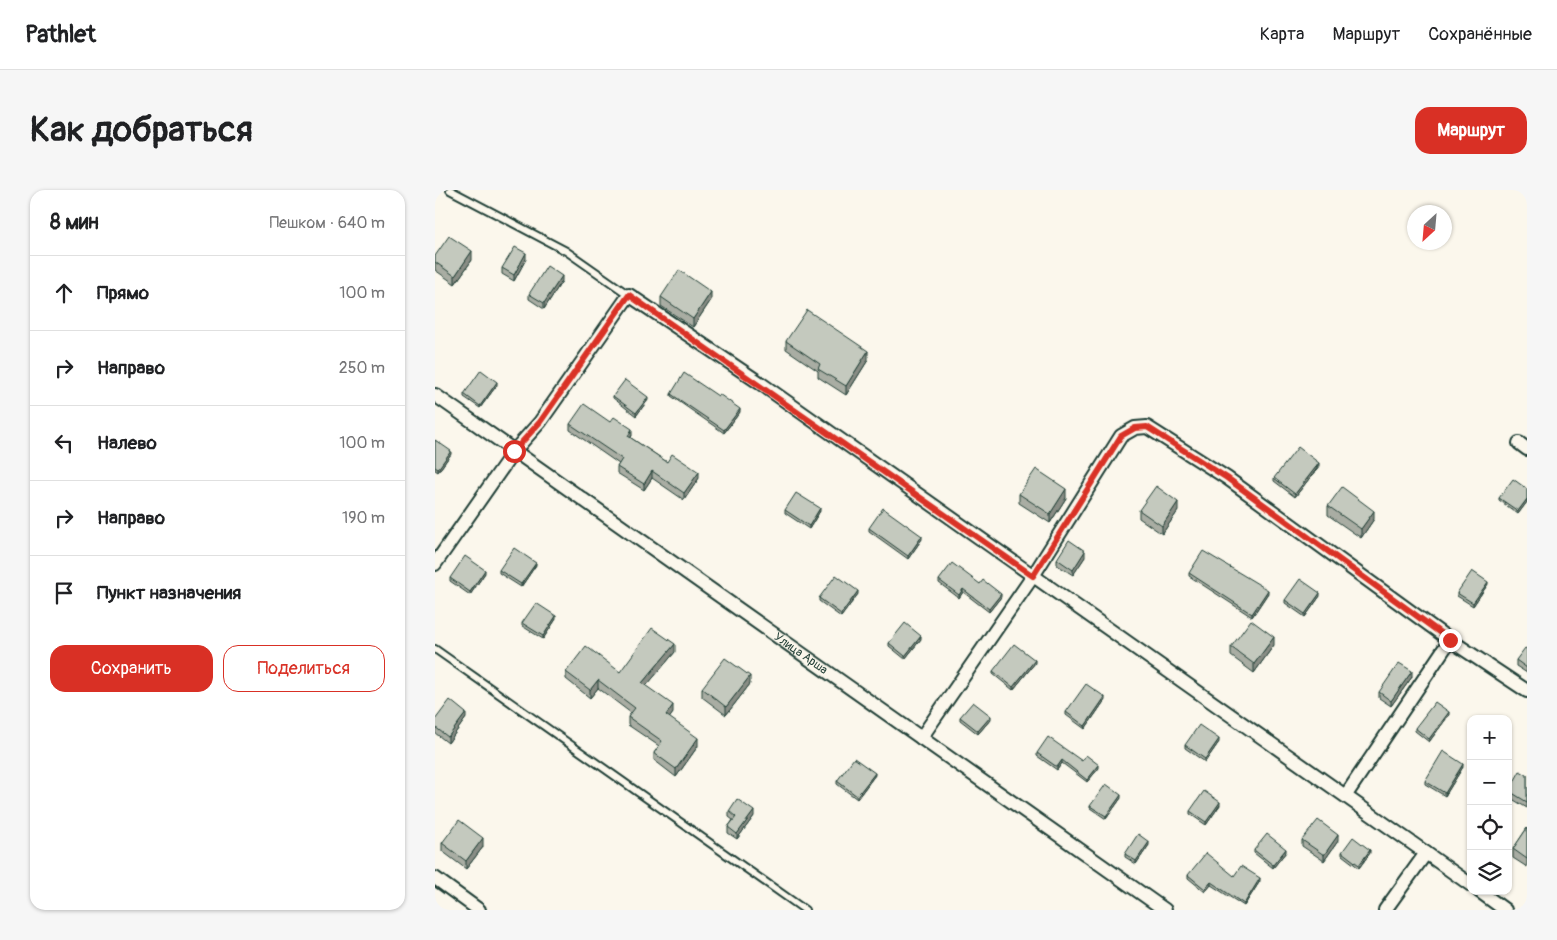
<!DOCTYPE html>
<html lang="ru">
<meta charset="utf-8">
<style>
body{margin:0;font-family:Pangolin,sans-serif;background:#f6f6f6;color:#202124}
.controls{position:absolute;right:15px;bottom:15px;display:grid;overflow:hidden;border-radius:10px;box-shadow:0 1px 4px #0004}
.controls button{width:45px;height:45px;display:grid;place-items:center;padding:0;border:0;border-bottom:1px solid #e0e0e0;background:#fff;color:#202124;font:25px sans-serif}
.compass{position:absolute;left:972px;top:15px;width:45px;height:45px;border-radius:50%;background:#fff;box-shadow:0 1px 4px #0004;rotate:206deg}
.stop{position:absolute;width:15px;height:15px;margin:-11px;border:4px solid #d93025;border-radius:50%;background:#fff}
.stop.end{background:#d93025;border-color:#fff;box-shadow:0 1px 5px #0008}
.list{margin:0;padding:0;list-style:none}
h2{display:flex;justify-content:space-between;align-items:center;height:65px;margin:0;padding:0 20px;font-size:21px}
h2 small{font-size:16px;font-weight:400;color:#757577}
.list li{display:grid;grid-template-columns:32px 1fr auto;gap:15px;align-items:center;box-sizing:border-box;height:75px;padding:0 20px;border-top:1px solid #e0e0e0}
.list b{display:block;font-size:19px;white-space:nowrap}
.list em{font-size:16px;font-style:normal;color:#757577}
.actions{display:flex;gap:10px;padding:15px 20px}
.actions a{flex:1;padding:11px 0;border:1px solid #d93025;border-radius:15px;text-align:center;font-size:18px;color:#d93025}
.actions .main{background:#d93025;color:#fff}
.icon{flex:none;width:28px;height:28px;fill:none;stroke:currentColor;stroke-width:2;stroke-linecap:round;stroke-linejoin:round}
.map{position:relative;flex:none;width:1092px;height:720px;overflow:hidden;border-radius:15px}
header{display:flex;align-items:center;gap:30px;box-sizing:border-box;height:70px;padding:0 25px;background:#fff;border-bottom:1px solid #e0e0e0}
header strong{font-size:24px}
nav{display:flex;gap:28px;margin-inline-start:auto;font-size:18px}
.intro{display:flex;align-items:center;justify-content:space-between;box-sizing:border-box;height:120px;padding:0 30px}
h1{margin:0;font-size:35px}
.button{padding:12px 22px;border-radius:15px;background:#d93025;color:#fff;font-size:18px;font-weight:700}
main{display:flex;gap:30px;padding:0 30px}
aside{flex:1;background:#fff;border-radius:15px;box-shadow:0 1px 4px #0004}
.map>svg:first-child{display:block}
.lines{fill:none;stroke-linecap:round;stroke-linejoin:round}
.service-casing{stroke:#1f3d34;stroke-width:10}
.minor-casing{stroke:#1f3d34;stroke-width:16}
.service{stroke:#fbf7ec;stroke-width:6}
.minor{stroke:#fbf7ec;stroke-width:12}
.wall{fill:#a9ada3;stroke:#1f3d34}
.shaded-wall{fill:#898d85;stroke:#1f3d34}
.building{fill:#c4c9be;stroke:#1f3d34}
.route{stroke:#d93025;stroke-width:6}
.labels{text-anchor:middle;stroke-width:5;stroke-linejoin:round;paint-order:stroke}
.street-label{font-size:12px;fill:#1f3d34;stroke:#fbf7ec}
</style>
<header>
<strong>Pathlet</strong>
<nav><a>Карта</a><a>Маршрут</a><a>Сохранённые</a></nav>
</header>
<div class="intro"><h1>Как добраться</h1><a class="button">Маршрут</a></div>
<main>
<aside>
<h2>8 мин<small>Пешком · 640 m</small></h2>
<ul class="list">
<li><svg class="icon" aria-label="ahead" viewBox="0 0 24 24"><path d="M12 20V5M6 11l6-6 6 6"/></svg><div><b>Прямо</b></div><em>100 m</em></li>
<li><svg class="icon" aria-label="right" viewBox="0 0 24 24"><path d="M7 20v-9h11M14 6l5 5-5 5"/></svg><div><b>Направо</b></div><em>250 m</em></li>
<li><svg class="icon" aria-label="left" viewBox="0 0 24 24"><path d="M17 20v-9H6M10 6l-5 5 5 5"/></svg><div><b>Налево</b></div><em>100 m</em></li>
<li><svg class="icon" aria-label="right" viewBox="0 0 24 24"><path d="M7 20v-9h11M14 6l5 5-5 5"/></svg><div><b>Направо</b></div><em>190 m</em></li>
<li><svg class="icon" aria-label="arrive" viewBox="0 0 24 24"><path d="M6 21V4h12l-3 4 3 4H6"/></svg><div><b>Пункт назначения</b></div></li>
</ul>
<div class="actions"><a class="main">Сохранить</a><a>Поделиться</a></div>
</aside>
<div class="map">
<svg width="1092" height="720" viewBox="0 0 1092 720">
<rect width="100%" height="100%" fill="#fbf7ec"/>
<filter id="ink" filterUnits="userSpaceOnUse"><feTurbulence type="fractalNoise" baseFrequency=".02" numOctaves="2"/><feDisplacementMap in="SourceGraphic" scale="10" xChannelSelector="R" yChannelSelector="G"/><feConvolveMatrix kernelMatrix="1 2 1 2 8 2 1 2 1" color-interpolation-filters="sRGB"/></filter>
<g filter="url(#ink)">
<g class="lines">
<defs>
<g id="service">
<polyline points="15,0 131,61 194,105"/>
<polyline points="0,459 370,720"/>
</g>
<g id="minor">
<path id="s1" d="M 0,205 L 730,720"/>
<polyline points="1084,253 1092,259"/>
<polyline points="0,374 79,261 105,232 194,105 325,193 991,663 950,720"/>
<polyline points="486,548 598,386 686,246 700,238 712,237 792,288 1015,450 1092,501"/>
<polyline points="911,605 1015,450"/>
<polyline points="991,663 1036,695"/>
<polyline points="0,688 44,720"/>
<polyline points="1044,701 1070,720"/>
</g>
</defs>
<use href="#service" class="service-casing"/>
<use href="#minor" class="minor-casing"/>
<use href="#service" class="service"/>
<use href="#minor" class="minor"/>
</g>
<g class="wall">
<polygon points="0,66 37,70 20,94 0,80"/>
<polygon points="91,69 79,91 67,84 67,78"/>
<polygon points="127,91 109,119 94,109 94,104"/>
<polygon points="226,107 276,110 258,137 226,116"/>
<polygon points="351,151 433,170 411,205 383,187 383,181 351,159"/>
<polygon points="62,195 45,218 29,207 29,204"/>
<polygon points="236,204 305,222 289,243 236,206"/>
<polygon points="178,206 213,210 201,226 178,208"/>
<polygon points="175,232 197,245 196,248 232,272 264,288 249,310 217,288 209,300 182,283 182,277 184,274 135,240 135,234"/>
<polygon points="0,250 16,264 3,282 0,280"/>
<polygon points="884,276 860,307 839,291 839,288"/>
<polygon points="1092,299 1092,312 1083,324 1064,310 1064,308"/>
<polygon points="584,304 631,308 615,333 584,313"/>
<polygon points="893,316 939,329 926,348 893,325"/>
<polygon points="350,320 385,321 374,339 350,323"/>
<polygon points="704,320 743,321 727,344 704,328"/>
<polygon points="434,338 487,349 473,369 434,341"/>
<polygon points="650,367 638,385 622,375 622,369"/>
<polygon points="101,375 86,397 64,383 64,380"/>
<polygon points="50,383 35,405 15,391 15,388"/>
<polygon points="754,383 833,403 817,427 754,386"/>
<polygon points="504,390 545,394 566,407 554,422 528,402 524,408 504,393"/>
<polygon points="1053,394 1038,416 1022,406 1022,403"/>
<polygon points="423,404 406,427 384,411 384,408"/>
<polygon points="885,406 870,427 850,413 850,410"/>
<polygon points="121,429 108,449 87,436 87,433"/>
<polygon points="486,449 470,469 454,456 454,453"/>
<polygon points="839,455 819,483 796,466 796,457"/>
<polygon points="1092,459 1092,483 1081,476 1081,470"/>
<polygon points="240,462 211,496 238,523 234,528 263,556 241,587 219,570 219,563 224,556 193,535 193,527 196,523 163,498 155,508 131,489 131,482 185,482"/>
<polygon points="600,473 578,500 558,484 558,481"/>
<polygon points="977,487 956,516 944,508 944,502"/>
<polygon points="315,494 291,525 267,507 267,498"/>
<polygon points="670,510 650,539 631,525 631,522"/>
<polygon points="1014,525 994,552 980,541 980,538"/>
<polygon points="525,527 556,529 543,544 525,530"/>
<polygon points="31,528 13,553 0,543 0,530"/>
<polygon points="784,552 770,572 750,558 750,555"/>
<polygon points="602,563 647,571 664,578 652,592 627,573 622,580 602,566"/>
<polygon points="1028,577 1010,606 990,594 990,591"/>
<polygon points="440,585 422,609 402,594 402,591"/>
<polygon points="1092,585 1092,618 1074,607 1074,601"/>
<polygon points="686,608 671,629 655,618 655,616"/>
<polygon points="785,615 771,635 755,624 755,621"/>
<polygon points="294,621 319,626 302,649 293,643 293,637 298,630 294,627"/>
<polygon points="1092,638 1092,677 1078,668 1078,659"/>
<polygon points="867,650 903,651 889,671 867,656"/>
<polygon points="7,653 48,657 31,679 7,661"/>
<polygon points="714,655 701,674 690,667 690,664"/>
<polygon points="819,660 851,662 838,678 819,663"/>
<polygon points="907,662 935,663 924,678 907,665"/>
<polygon points="753,685 799,686 825,691 809,716 776,695 770,702 753,688"/>
</g>
<g class="shaded-wall">
<polygon points="37,61 37,70 20,94 20,86"/>
<polygon points="91,63 91,69 79,91 79,85"/>
<polygon points="127,86 127,91 109,119 109,113"/>
<polygon points="276,102 276,110 258,137 258,129"/>
<polygon points="433,161 433,170 411,205 411,196"/>
<polygon points="62,192 62,195 45,218 45,216"/>
<polygon points="213,207 213,210 201,226 201,223"/>
<polygon points="305,219 305,222 289,243 289,240"/>
<polygon points="197,239 197,245 193,253 193,246"/>
<polygon points="16,261 16,264 3,282 3,279"/>
<polygon points="884,273 884,276 860,307 860,304"/>
<polygon points="217,281 217,288 209,300 209,294"/>
<polygon points="264,282 264,288 249,310 249,303"/>
<polygon points="631,299 631,308 615,333 615,324"/>
<polygon points="1092,309 1092,312 1083,324 1083,321"/>
<polygon points="743,312 743,321 727,344 727,336"/>
<polygon points="385,318 385,321 374,339 374,336"/>
<polygon points="939,321 939,329 926,348 926,339"/>
<polygon points="487,346 487,349 473,369 473,366"/>
<polygon points="650,361 650,367 638,385 638,380"/>
<polygon points="101,373 101,375 86,397 86,394"/>
<polygon points="50,380 50,383 35,405 35,402"/>
<polygon points="1053,392 1053,394 1038,416 1038,413"/>
<polygon points="528,399 528,402 524,408 524,405"/>
<polygon points="833,400 833,403 817,427 817,424"/>
<polygon points="423,401 423,404 406,427 406,424"/>
<polygon points="885,403 885,406 870,427 870,424"/>
<polygon points="566,404 566,407 554,422 554,419"/>
<polygon points="121,426 121,429 108,449 108,446"/>
<polygon points="486,446 486,449 470,469 470,466"/>
<polygon points="839,447 839,455 819,483 819,474"/>
<polygon points="240,454 240,462 207,501 207,493"/>
<polygon points="600,470 600,473 578,500 578,497"/>
<polygon points="977,481 977,487 956,516 956,511"/>
<polygon points="315,486 315,494 291,525 291,517"/>
<polygon points="163,490 163,498 155,508 155,500"/>
<polygon points="670,507 670,510 650,539 650,536"/>
<polygon points="238,515 238,523 231,533 231,525"/>
<polygon points="1014,522 1014,525 994,552 994,549"/>
<polygon points="31,523 31,528 13,553 13,547"/>
<polygon points="556,526 556,529 543,544 543,541"/>
<polygon points="263,548 263,556 241,587 241,579"/>
<polygon points="784,549 784,552 770,572 770,569"/>
<polygon points="627,570 627,573 622,580 622,577"/>
<polygon points="1028,574 1028,577 1010,606 1010,603"/>
<polygon points="664,575 664,578 652,592 652,590"/>
<polygon points="440,583 440,585 422,609 422,606"/>
<polygon points="686,605 686,608 671,629 671,626"/>
<polygon points="785,612 785,615 771,635 771,632"/>
<polygon points="319,621 319,626 302,649 302,644"/>
<polygon points="903,645 903,651 889,671 889,665"/>
<polygon points="48,648 48,657 31,679 31,671"/>
<polygon points="714,652 714,655 701,674 701,671"/>
<polygon points="851,659 851,662 838,678 838,675"/>
<polygon points="935,660 935,663 924,678 924,675"/>
<polygon points="825,688 825,691 809,716 809,714"/>
<polygon points="776,692 776,695 770,702 770,699"/>
</g>
<g class="building">
<polygon points="14,46 37,61 20,86 0,72 0,66"/>
<polygon points="80,57 91,63 79,85 67,78"/>
<polygon points="112,76 127,86 109,113 94,104"/>
<polygon points="244,80 276,102 258,129 226,107"/>
<polygon points="372,120 433,161 411,196 383,179 385,174 351,151"/>
<polygon points="46,180 62,192 45,216 29,204"/>
<polygon points="249,183 283,206 284,204 305,219 289,240 236,204"/>
<polygon points="190,190 213,207 201,223 178,206"/>
<polygon points="149,214 175,232 179,227 197,239 193,246 232,272 237,264 264,282 249,303 217,281 209,294 182,277 187,269 135,234"/>
<polygon points="0,250 16,261 3,279 0,277"/>
<polygon points="863,257 884,273 860,304 839,288"/>
<polygon points="601,279 631,299 615,324 584,304"/>
<polygon points="1078,289 1092,299 1092,309 1083,321 1064,308"/>
<polygon points="721,296 743,312 727,336 704,320"/>
<polygon points="907,297 939,321 926,339 893,316"/>
<polygon points="361,303 385,318 374,336 350,320"/>
<polygon points="448,318 487,346 473,366 434,338"/>
<polygon points="634,350 650,361 638,380 622,369"/>
<polygon points="79,358 101,373 86,394 64,380"/>
<polygon points="768,361 833,400 817,424 754,383"/>
<polygon points="30,366 50,380 35,402 15,388"/>
<polygon points="517,373 545,394 548,390 566,404 554,419 528,399 524,405 504,390"/>
<polygon points="1037,381 1053,392 1038,413 1022,403"/>
<polygon points="401,385 423,401 406,424 384,408"/>
<polygon points="865,389 885,403 870,424 850,410"/>
<polygon points="101,413 121,426 108,446 87,433"/>
<polygon points="816,430 839,447 819,474 796,457"/>
<polygon points="470,433 486,446 470,466 454,453"/>
<polygon points="217,438 240,454 207,493 238,515 231,525 263,548 241,579 219,563 227,551 193,527 200,518 163,490 155,500 131,482 151,456 185,482"/>
<polygon points="579,454 600,470 578,497 558,481"/>
<polygon points="1090,458 1092,459 1092,478 1081,470"/>
<polygon points="290,468 315,486 291,517 267,498"/>
<polygon points="964,473 977,481 956,511 944,502"/>
<polygon points="651,494 670,507 650,536 631,522"/>
<polygon points="15,510 31,523 13,547 0,537 0,530"/>
<polygon points="538,512 556,526 543,541 525,527"/>
<polygon points="1000,512 1014,522 994,549 980,538"/>
<polygon points="764,535 784,549 770,569 750,555"/>
<polygon points="613,547 647,571 651,565 664,575 652,590 627,570 622,577 602,563"/>
<polygon points="1008,561 1028,574 1010,603 990,591"/>
<polygon points="419,568 440,583 422,606 402,591"/>
<polygon points="1085,581 1092,585 1092,612 1074,601"/>
<polygon points="671,594 686,605 671,626 655,616"/>
<polygon points="769,601 785,612 771,632 755,621"/>
<polygon points="302,609 319,621 302,644 293,637 301,627 294,621"/>
<polygon points="24,630 48,648 31,671 7,653"/>
<polygon points="883,630 903,645 889,665 867,650"/>
<polygon points="1092,638 1092,669 1078,659"/>
<polygon points="703,644 714,652 701,671 690,664"/>
<polygon points="832,644 851,659 838,675 819,660"/>
<polygon points="918,647 935,660 924,675 907,662"/>
<polygon points="771,663 799,686 806,676 825,688 809,714 776,692 770,699 753,685"/>
</g>
</g>
<g class="lines" filter="url(#ink)">
<polyline class="route" points="79,261 105,232 194,105 598,386 686,246 700,238 712,237 792,288 1015,450"/>
</g>
<g class="labels">
<g class="street-label">
<text dy="4" stroke="none"><textPath href="#s1" startOffset="448">Улица Арша</textPath></text>
</g>
</g>
</svg>
<div class="controls">
<button>+</button>
<button>−</button>
<button><svg class="icon" aria-label="locate" viewBox="0 0 24 24"><circle cx="12" cy="12" r="6"/><path d="M12 2v4M12 18v4M2 12h4M18 12h4"/></svg></button>
<button><svg class="icon" aria-label="layers" viewBox="0 0 24 24"><path d="M12 4l9 5-9 5-9-5zM3 14l9 5 9-5"/></svg></button>
</div>
<svg class="compass" viewBox="-18 -18 36 36"><path d="M0-13l5 13h-10z" fill="#e53935"/><path d="M0 13l5-13h-10z" fill="#757577"/></svg>
<div class="stop" style="left:79px;top:261px"></div>
<div class="stop end" style="left:1015px;top:450px"></div>
</div>
</main>
